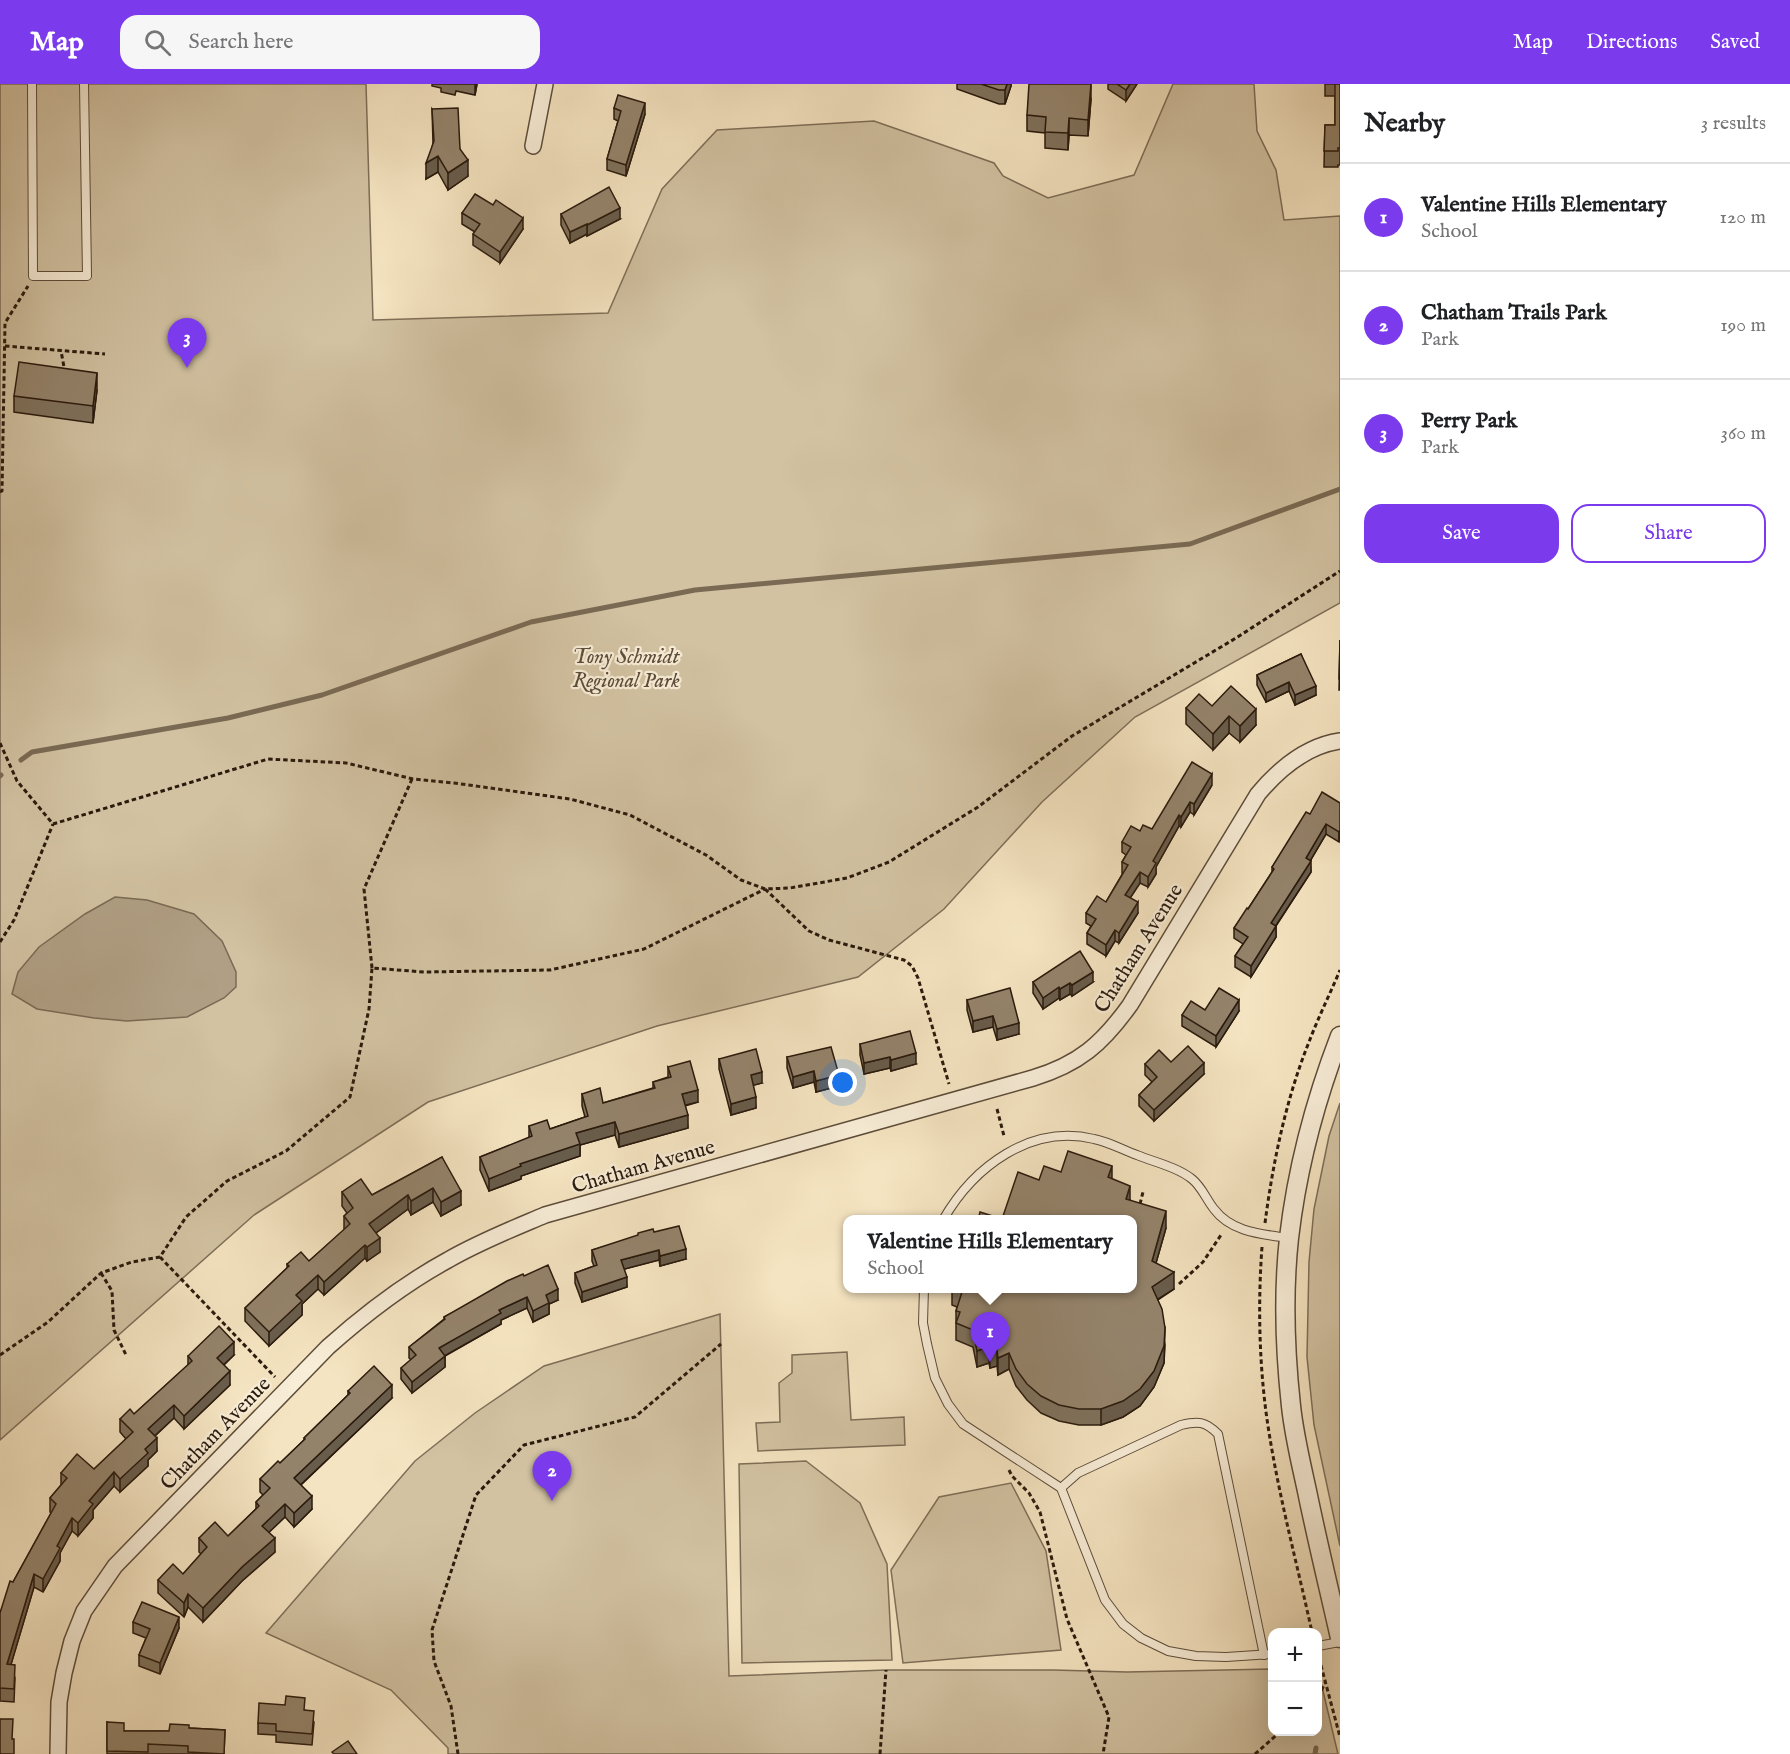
<!DOCTYPE html>
<meta charset="utf-8">
<style>
body{margin:0;font-family:"IM FELL English",serif;background:#f6f6f6;color:#202124}
.controls{position:absolute;right:18px;bottom:18px;display:grid;overflow:hidden;border-radius:12px;box-shadow:0 6px 24px #0002}
.controls button{width:54px;height:54px;display:grid;place-items:center;padding:0;border:0;border-bottom:2px solid #e0e0e0;background:#fff;color:#202124;font:30px sans-serif}
.you{position:absolute;left:843px;top:999px;width:21px;height:21px;margin:-15px;border:4px solid #fff;border-radius:50%;background:#1a73e8;box-shadow:0 0 0 9px #1a73e833}
.badge{display:grid;place-items:center;width:39px;height:39px;border-radius:50%;background:#7c3aed;color:#fff;font-size:20px;font-weight:700}
.pin{position:absolute;translate:-50% -50px;filter:drop-shadow(0 2px 3px #0008)}
.pin::after{content:'';position:absolute;top:32px;width:21px;height:18px;background:inherit;clip-path:polygon(0 0,100% 0,50% 100%)}
.popup{position:absolute;left:843px;top:1131px;width:294px;height:78px;box-sizing:border-box;display:grid;place-content:center;border-radius:12px;background:#fff;filter:drop-shadow(0 2px 4px #0005);font-size:20px;white-space:nowrap;color:#757577}
.popup b{font-size:22px;color:#202124}
.popup::after{content:'';position:absolute;left:50%;top:100%;margin-left:-12px;border:12px solid transparent;border-top-color:#fff}
.list{margin:0;padding:0;list-style:none}
h2{display:flex;justify-content:space-between;align-items:center;height:78px;margin:0;padding:0 24px;font-size:26px}
h2 small{font-size:20px;font-weight:400;color:#757577}
.list li{display:grid;grid-template-columns:39px 1fr auto;gap:18px;align-items:center;box-sizing:border-box;height:108px;padding:0 24px;border-top:2px solid #e0e0e0}
.list b{display:block;font-size:22px;white-space:nowrap}
.list p{margin:0;font-size:20px;white-space:nowrap;color:#757577}
.list em{font-size:20px;font-style:normal;color:#757577}
.actions{display:flex;gap:12px;padding:18px 24px}
.actions a{flex:1;padding:14px 0;border:2px solid #7c3aed;border-radius:18px;text-align:center;font-size:21px;color:#7c3aed}
.actions .main{background:#7c3aed;color:#fff}
.icon{flex:none;width:33px;height:33px;fill:none;stroke:currentColor;stroke-width:2;stroke-linecap:round;stroke-linejoin:round}
.map{position:relative;flex:none;width:1340px;height:1670px;overflow:hidden}
header{display:flex;align-items:center;gap:36px;box-sizing:border-box;height:84px;padding:0 30px;background:#7c3aed;color:#fff}
header strong{font-size:28px}
nav{display:flex;gap:33px;margin-inline-start:auto;font-size:21px}
.search{width:420px;height:54px;background:#f6f6f6;display:flex;align-items:center;gap:15px;box-sizing:border-box;padding:0 21px;border-radius:18px;color:#757577;font-size:22px}
main{display:flex}
aside{flex:1;background:#fff}
.map>svg:first-child{display:block}
.green{fill:#d2c2a2;stroke:#7e6e58;stroke-width:1.5}
.water{fill:#b09f84;stroke:#7a6a54;stroke-width:1.5}
.lines{fill:none;stroke-linecap:round;stroke-linejoin:round}
.stream{stroke:#7a6a54;stroke-width:5}
.service-casing{stroke:#5d4c3a;stroke-width:10}
.minor-casing{stroke:#5d4c3a;stroke-width:18}
.tertiary-casing{stroke:#5d4c3a;stroke-width:21}
.path{stroke:#2a1a0d;stroke-width:3;stroke-dasharray:4.5 3;stroke-linecap:butt}
.service{stroke:#f8edd7;stroke-width:8}
.minor{stroke:#f8edd7;stroke-width:15}
.tertiary{stroke:#f8edd7;stroke-width:18}
.wall{fill:#7f715c;stroke:#2a1a0d;stroke-width:1.5}
.shaded-wall{fill:#685c4b;stroke:#2a1a0d;stroke-width:1.5}
.building{fill:#94836b;stroke:#2a1a0d;stroke-width:1.5}
.labels{text-anchor:middle;stroke-width:4.5;stroke-linejoin:round;paint-order:stroke}
.park-label{font-size:21px;font-style:italic;fill:#5c4c3a;stroke:#f8edd7}
.street-label{font-size:21px;fill:#2a1a0d;stroke:#f8edd7}
</style>
<header>
<strong>Map</strong>
<div class="search"><svg class="icon" aria-label="search" viewBox="0 0 24 24"><circle cx="10" cy="10" r="6"/><path d="M15 15l6 6"/></svg>Search here</div>
<nav><a>Map</a><a>Directions</a><a>Saved</a></nav>
</header>
<main>
<div class="map">
<svg width="1340" height="1670" viewBox="0 0 1340 1670">
<rect width="100%" height="100%" fill="#f5e4c1"/>
<filter id="stains"><feTurbulence type="fractalNoise" baseFrequency=".00333" numOctaves="4"/><feColorMatrix values="0 0 0 0 .2 0 0 0 0 .09 0 0 0 0 .02 0 0 0 .5 -.17"/></filter>
<radialGradient id="worn" r=".72"><stop offset=".6" stop-color="#630" stop-opacity="0"/><stop offset="1" stop-color="#630" stop-opacity=".3"/></radialGradient>
<g class="green">
<polygon points="0,0 366,0 373,236 608,229 662,105 717,46 874,37 994,79 1003,92 1048,114 1134,91 1173,0 1254,0 1257,47 1276,86 1284,136 1340,132 1340,519 1135,633 1042,718 944,825 858,893 657,942 428,1018 254,1131 0,1356"/>
<polygon points="1340,1019 1340,1462 1314,1341 1307,1273 1309,1178 1314,1125 1329,1052"/>
<polygon points="720,1230 729,1592 886,1586 1053,1586 1127,1588 1272,1585 1272,1648 1318,1648 1318,1586 1338,1670 448,1670 448,1664 391,1606 266,1549 415,1377 475,1329 544,1282"/>
<polygon points="847,1268 851,1336 904,1333 905,1361 758,1367 756,1339 780,1338 779,1299 792,1289 792,1271"/>
<polygon points="806,1377 860,1419 887,1480 892,1576 742,1579 739,1380"/>
<polygon points="1011,1399 1046,1467 1061,1566 903,1579 891,1486 939,1413"/>
</g>
<polygon class="water" points="115,813 147,816 194,830 222,857 236,888 236,903 224,914 187,933 127,937 94,934 37,925 12,910 18,888 39,863 85,830"/>
<g class="lines">
<g class="stream">
<polyline points="21,676 32,668 228,634 322,611 531,538 695,506 1190,460 1340,405"/>
<polyline points="0,692 1,691"/>
<polyline points="1315,1670 1316,1664"/>
</g>
<defs>
<g id="service">
<polyline points="32,0 33,192 87,192 84,0"/>
<path d="M 943,1136 C 974,1082 1031,1040 1094,1055 C 1109,1058 1123,1066 1137,1071 C 1154,1078 1177,1083 1192,1095 C 1202,1103 1206,1115 1214,1125 C 1231,1148 1261,1150 1288,1154"/>
<polyline points="924,1204 923,1239 927,1260 935,1294 948,1320 963,1340 1061,1404 1105,1516 1123,1540 1141,1554 1168,1567 1196,1572 1226,1573 1272,1570"/>
<path d="M 1061,1404 L 1078,1389 L 1181,1341 C 1198,1337 1205,1337 1218,1350 L 1264,1571"/>
<polyline points="1318,1562 1340,1558"/>
</g>
<g id="minor">
<polyline points="533,62 545,0"/>
<path d="M 58,1670 L 59,1618 L 64,1589 L 72,1557 L 84,1527 L 115,1482 L 328,1263 C 365,1230 404,1200 448,1176 C 479,1158 512,1145 545,1131 L 1033,994 C 1079,980 1102,960 1130,921 L 1258,710 C 1279,685 1306,662 1340,657"/>
</g>
<path id="tertiary" d="M 1340,952 C 1315,1017 1297,1085 1289,1154 C 1283,1209 1285,1267 1291,1322 C 1294,1351 1301,1379 1307,1407 C 1317,1456 1329,1505 1340,1554"/>
</defs>
<use href="#service" class="service-casing"/>
<use href="#minor" class="minor-casing"/>
<use href="#tertiary" class="tertiary-casing"/>
<g class="path">
<polyline points="5,262 105,270"/>
<polyline points="60,288 64,283 61,267"/>
<polyline points="0,408 2,407 5,239 28,202"/>
<polyline points="0,659 17,697 53,740 268,675 346,679 413,695 454,699 570,715 630,731 706,771 741,796 765,805 790,804 847,794 889,778 978,723 1072,652 1236,554 1340,487"/>
<polyline points="765,805 809,847 829,856 904,876 912,882 918,894 949,1000"/>
<polyline points="0,858 14,836 53,740"/>
<polyline points="372,884 364,805 412,695"/>
<polyline points="997,1025 1004,1052"/>
<polyline points="1140,1120 1143,1108"/>
<path d="M 1265,1139 C 1273,1078 1286,1015 1309,958 C 1318,934 1330,910 1340,886"/>
<path d="M 1262,1163 C 1258,1217 1259,1274 1266,1328 C 1276,1402 1296,1475 1312,1548"/>
<polyline points="160,1173 275,1293"/>
<polyline points="101,1189 112,1207 114,1246 126,1271"/>
<polyline points="1179,1200 1203,1178 1221,1151"/>
<polyline points="0,1271 48,1238 101,1189 132,1178 160,1173 186,1133 227,1097 286,1067 350,1013 369,925 372,884 424,888 550,886 644,865 765,805"/>
<polyline points="1009,1386 1012,1392 1029,1409 1040,1428 1067,1535 1109,1633 1103,1670"/>
<polyline points="1319,1574 1340,1653"/>
<polyline points="1318,1613 1325,1599"/>
<polyline points="458,1670 451,1622 434,1577 432,1546 476,1411 524,1361 635,1333 721,1260"/>
<polyline points="880,1670 886,1586"/>
<polyline points="1255,1670 1280,1648"/>
</g>
<use href="#service" class="service"/>
<use href="#minor" class="minor"/>
<use href="#tertiary" class="tertiary"/>
</g>
<g class="wall">
<polygon points="432,0 477,0 475,11 456,7 455,11 441,8 441,4 432,2"/>
<polygon points="957,0 1011,0 1011,2 1005,20 999,20 957,5"/>
<polygon points="1108,0 1137,0 1126,17 1108,5"/>
<polygon points="1325,0 1340,0 1340,81 1338,81 1338,83 1324,83 1325,41 1335,41 1335,12 1325,12"/>
<polygon points="1091,15 1088,52 1069,51 1068,66 1045,64 1045,49 1027,47 1027,31"/>
<polygon points="614,24 645,30 626,92 607,86 607,75 618,37 614,35"/>
<polygon points="432,25 460,65 468,92 448,106 438,88 426,95 433,59"/>
<polygon points="462,129 523,145 500,179 473,161 473,150 475,148 462,140"/>
<polygon points="561,130 620,135 587,152 587,150 570,159 561,141"/>
<polygon points="97,306 93,339 14,328 14,312"/>
<polygon points="1340,556 1340,606 1339,606"/>
<polygon points="1301,570 1316,611 1295,621 1289,607 1266,618 1257,601 1257,591"/>
<polygon points="1212,622 1256,641 1240,658 1229,649 1213,666 1186,640 1186,624"/>
<polygon points="1212,701 1194,731 1190,728 1181,743 1179,742 1156,783 1156,790 1148,803 1140,799 1130,814 1138,829 1119,859 1115,857 1106,872 1087,860 1087,849 1091,842 1086,839 1086,829 1106,818 1123,789 1122,789 1122,778 1126,771 1122,768 1122,758 1140,747 1152,745"/>
<polygon points="1340,719 1339,758 1326,750 1310,777 1311,788 1276,842 1276,853 1251,893 1235,883 1235,872 1243,860 1234,854 1234,844 1248,825 1272,788 1272,783"/>
<polygon points="1033,898 1093,898 1072,912 1070,910 1060,916 1059,914 1043,925 1033,909"/>
<polygon points="967,916 1019,950 997,956 993,943 973,948 967,926"/>
<polygon points="1205,926 1239,927 1216,963 1182,942 1182,931"/>
<polygon points="860,960 916,980 891,987 890,984 864,990 860,971"/>
<polygon points="787,973 839,1002 816,1008 814,998 793,1004 787,984"/>
<polygon points="719,975 762,999 753,1001 756,1024 731,1031 719,985"/>
<polygon points="1145,980 1204,990 1154,1037 1139,1022 1139,1011 1152,998 1145,991"/>
<polygon points="668,983 698,1018 685,1022 688,1044 619,1063 615,1051 580,1061 580,1072 521,1092 521,1095 489,1107 480,1086 480,1073 529,1054 529,1042 550,1045 585,1033 582,1022 582,1010 603,1019 653,1004 653,998 668,993"/>
<polygon points="442,1073 461,1121 441,1132 433,1118 411,1131 408,1125 376,1149 380,1168 367,1177 365,1174 324,1211 318,1205 302,1220 302,1231 269,1262 245,1237 245,1224 287,1184 287,1180 309,1177 344,1146 344,1132 347,1129 342,1122 342,1108 372,1111"/>
<polygon points="1061,1088 1112,1095 1130,1116 1166,1144 1156,1179 1174,1205 1158,1216 1165,1261 1164,1279 1154,1303 1140,1322 1123,1333 1101,1341 1079,1341 1059,1337 1041,1329 1027,1316 1016,1302 1009,1285 998,1291 997,1282 990,1284 989,1279 977,1283 973,1263 956,1256 956,1227 957,1223 952,1221 952,1204 1002,1135 1039,1096"/>
<polygon points="654,1148 686,1175 660,1182 659,1176 624,1185 627,1203 582,1218 575,1199 575,1189 594,1182 592,1177 592,1166"/>
<polygon points="524,1192 558,1216 549,1220 549,1230 533,1238 527,1224 501,1236 501,1240 445,1272 445,1283 412,1309 401,1295 401,1284 411,1276 409,1274 409,1263 444,1235 444,1233"/>
<polygon points="234,1271 224,1281 230,1301 184,1345 174,1334 155,1352 157,1367 148,1376 148,1382 120,1408 114,1402 93,1426 93,1434 78,1452 72,1447 60,1469 60,1477 43,1508 34,1503 11,1580 15,1594 14,1618 0,1617 0,1529 13,1498 51,1429 50,1428 50,1414 61,1401 61,1389 94,1385 126,1355 120,1348 120,1335 134,1330 188,1281 188,1272"/>
<polygon points="348,1307 392,1314 301,1401 312,1425 294,1443 285,1433 269,1448 275,1468 242,1497 203,1538 188,1523 184,1533 158,1509 158,1496 183,1490 201,1470 199,1468 199,1454 228,1452 256,1425 256,1418 263,1411 260,1408 260,1395 280,1379 304,1356 304,1354 348,1311"/>
<polygon points="133,1538 179,1544 160,1590 139,1582 139,1571 146,1554 133,1549"/>
<polygon points="305,1626 314,1638 312,1661 276,1658 276,1651 258,1650 258,1639"/>
<polygon points="107,1638 124,1647 169,1647 189,1644 225,1646 224,1670 107,1670"/>
</g>
<g class="shaded-wall">
<polygon points="475,0 477,0 475,11"/>
<polygon points="1007,0 1011,0 1011,2 1005,20 1005,6"/>
<polygon points="1091,0 1091,15 1088,52 1088,36"/>
<polygon points="1130,0 1137,0 1126,17 1126,6"/>
<polygon points="645,19 645,30 626,92 626,81"/>
<polygon points="1069,34 1069,51 1068,66 1068,49"/>
<polygon points="438,72 438,88 426,95 426,79"/>
<polygon points="468,76 468,92 448,106 448,89"/>
<polygon points="620,124 620,135 587,152 587,141"/>
<polygon points="523,134 523,145 500,179 500,168"/>
<polygon points="587,140 587,150 570,159 570,148"/>
<polygon points="97,289 97,306 93,339 93,322"/>
<polygon points="1289,598 1289,607 1266,618 1266,609"/>
<polygon points="1316,602 1316,611 1295,621 1295,611"/>
<polygon points="1256,625 1256,641 1240,658 1240,642"/>
<polygon points="1229,632 1229,649 1213,666 1213,650"/>
<polygon points="1212,690 1212,701 1194,731 1194,720"/>
<polygon points="1190,718 1190,728 1181,743 1181,733"/>
<polygon points="1179,731 1179,742 1156,783 1156,790 1148,803 1148,793 1153,777"/>
<polygon points="1326,740 1326,750 1306,784 1306,774"/>
<polygon points="1340,746 1340,756 1339,758 1339,748"/>
<polygon points="1311,777 1311,788 1271,849 1271,839"/>
<polygon points="1140,788 1140,799 1125,822 1125,811"/>
<polygon points="1138,818 1138,829 1119,859 1119,849"/>
<polygon points="1276,842 1276,853 1251,893 1251,882"/>
<polygon points="1115,846 1115,857 1106,872 1106,861"/>
<polygon points="1093,888 1093,898 1072,912 1072,901"/>
<polygon points="1070,899 1070,910 1060,916 1060,905"/>
<polygon points="1059,903 1059,914 1043,925 1043,914"/>
<polygon points="1239,916 1239,927 1216,963 1216,952"/>
<polygon points="993,932 993,943 973,948 973,937"/>
<polygon points="1019,939 1019,950 997,956 997,945"/>
<polygon points="916,969 916,980 891,987 891,976"/>
<polygon points="890,973 890,984 864,990 864,979"/>
<polygon points="1204,979 1204,990 1154,1037 1154,1026"/>
<polygon points="814,987 814,998 793,1004 793,993"/>
<polygon points="762,988 762,999 751,1002 751,991"/>
<polygon points="839,991 839,1002 816,1008 816,997"/>
<polygon points="698,1006 698,1018 682,1022 682,1010"/>
<polygon points="756,1013 756,1024 731,1031 731,1020"/>
<polygon points="688,1031 688,1044 619,1063 619,1050"/>
<polygon points="615,1038 615,1051 580,1061 580,1072 521,1092 521,1095 489,1107 489,1095 520,1080 576,1049"/>
<polygon points="1112,1082 1112,1099 1108,1093"/>
<polygon points="1130,1102 1130,1119 1126,1115"/>
<polygon points="433,1104 433,1118 411,1131 411,1117"/>
<polygon points="461,1107 461,1121 441,1132 441,1118"/>
<polygon points="408,1111 408,1125 369,1154 369,1140"/>
<polygon points="1166,1127 1166,1144 1152,1193 1152,1177"/>
<polygon points="380,1154 380,1168 367,1177 367,1163"/>
<polygon points="365,1161 365,1174 324,1211 324,1198"/>
<polygon points="686,1165 686,1175 660,1182 660,1172"/>
<polygon points="659,1166 659,1176 621,1186 621,1176"/>
<polygon points="1174,1188 1174,1205 1152,1219 1152,1203"/>
<polygon points="318,1191 318,1205 302,1220 302,1231 269,1262 269,1248 296,1211"/>
<polygon points="627,1193 627,1203 582,1218 582,1208"/>
<polygon points="558,1205 558,1216 549,1220 549,1230 533,1238 533,1227 546,1211"/>
<polygon points="527,1213 527,1224 501,1236 501,1240 439,1275 439,1264 499,1226"/>
<polygon points="1165,1244 1164,1279 1154,1303 1140,1322 1123,1333 1101,1341 1101,1325"/>
<polygon points="234,1258 234,1271 217,1287 217,1274"/>
<polygon points="989,1262 989,1279 977,1283 977,1267"/>
<polygon points="997,1266 997,1282 990,1284 990,1268"/>
<polygon points="1009,1269 1009,1285 998,1291 998,1274"/>
<polygon points="445,1272 445,1283 412,1309 412,1298"/>
<polygon points="230,1287 230,1301 184,1345 184,1332"/>
<polygon points="392,1301 392,1314 294,1407 294,1394"/>
<polygon points="174,1321 174,1334 148,1358 148,1345"/>
<polygon points="157,1354 157,1367 148,1376 148,1382 120,1408 120,1395 145,1365"/>
<polygon points="114,1388 114,1402 93,1426 93,1434 78,1452 78,1439 89,1417"/>
<polygon points="312,1412 312,1425 294,1443 294,1429"/>
<polygon points="285,1420 285,1433 262,1455 262,1442"/>
<polygon points="72,1434 72,1447 60,1469 60,1477 43,1508 43,1495 57,1462"/>
<polygon points="275,1454 275,1468 242,1497 203,1538 203,1524 242,1483"/>
<polygon points="34,1490 34,1503 7,1594 7,1580"/>
<polygon points="188,1510 188,1523 184,1533 184,1519"/>
<polygon points="179,1533 179,1544 160,1590 160,1579"/>
</g>
<g class="building">
<polygon points="981,0 1007,0 1005,6 999,6"/>
<polygon points="1029,0 1091,0 1088,36 1069,34 1068,49 1045,48 1046,33 1027,31"/>
<polygon points="1117,0 1130,0 1126,6"/>
<polygon points="1335,0 1340,0 1340,64 1338,64 1338,67 1324,67 1325,41 1335,41"/>
<polygon points="618,11 645,19 626,81 607,75 621,27 614,24"/>
<polygon points="458,24 460,65 468,76 448,89 438,72 426,79 434,57 432,25"/>
<polygon points="609,103 620,124 587,141 587,140 570,148 561,130"/>
<polygon points="475,110 493,121 496,116 523,134 500,168 473,150 480,140 462,129"/>
<polygon points="19,278 97,289 93,322 14,312"/>
<polygon points="1340,556 1340,596 1339,595"/>
<polygon points="1301,570 1316,602 1295,611 1289,598 1266,609 1257,591"/>
<polygon points="1231,602 1256,625 1240,642 1229,632 1213,650 1186,624 1199,610 1212,622"/>
<polygon points="1192,678 1212,690 1194,720 1190,718 1181,733 1179,731 1153,777 1156,779 1148,793 1140,788 1125,811 1138,818 1119,849 1115,846 1106,861 1087,849 1096,835 1086,829 1097,812 1106,818 1128,781 1122,778 1131,763 1122,758 1131,742 1140,747 1143,741 1152,745"/>
<polygon points="1322,708 1340,719 1340,746 1339,748 1326,740 1306,774 1311,777 1271,839 1276,842 1251,882 1235,872 1248,853 1234,844 1247,824 1248,825 1274,785 1272,783 1306,728 1310,730"/>
<polygon points="1080,867 1093,888 1072,901 1070,899 1060,905 1059,903 1043,914 1033,898"/>
<polygon points="1010,904 1019,939 997,945 993,932 973,937 967,916"/>
<polygon points="1219,904 1239,916 1216,952 1182,931 1191,917 1205,926"/>
<polygon points="910,947 916,969 891,976 890,973 864,979 860,960"/>
<polygon points="1188,962 1204,979 1154,1026 1139,1011 1157,993 1145,980 1159,966 1171,978"/>
<polygon points="831,963 839,991 816,997 814,987 793,993 787,973"/>
<polygon points="756,965 762,988 751,991 756,1013 731,1020 719,975"/>
<polygon points="690,977 698,1006 682,1010 688,1031 619,1050 615,1038 576,1049 580,1060 520,1080 521,1082 489,1095 480,1073 532,1052 529,1042 547,1036 550,1045 588,1032 582,1010 600,1004 603,1019 655,1004 653,998 671,993 668,983"/>
<polygon points="1068,1067 1112,1082 1108,1093 1130,1102 1126,1115 1166,1127 1152,1177 1174,1188 1152,1203 1162,1225 1165,1244 1164,1262 1154,1287 1140,1305 1123,1317 1101,1325 1079,1325 1059,1321 1041,1312 1027,1300 1016,1285 1009,1269 998,1274 997,1266 990,1268 989,1262 977,1267 973,1246 956,1239 960,1228 956,1227 962,1208 952,1204 1132,1204 1132,1136 978,1136 980,1128 1002,1135 1018,1088 1039,1096 1044,1082 1061,1088"/>
<polygon points="442,1073 461,1107 441,1118 433,1104 411,1117 408,1111 369,1140 380,1154 367,1163 365,1161 324,1198 318,1191 296,1211 302,1217 269,1248 245,1224 289,1182 287,1180 301,1168 309,1177 350,1140 344,1132 353,1124 342,1108 361,1095 372,1111"/>
<polygon points="679,1142 686,1165 660,1172 659,1166 621,1176 627,1193 582,1208 575,1189 597,1181 592,1166 638,1151 638,1149 653,1145 654,1148"/>
<polygon points="548,1181 558,1205 546,1211 549,1219 533,1227 527,1213 499,1226 501,1229 439,1264 445,1272 412,1298 401,1284 416,1271 409,1263 445,1235 444,1233 507,1197 523,1190 524,1192"/>
<polygon points="219,1242 234,1258 217,1274 230,1287 184,1332 174,1321 148,1345 157,1354 145,1365 148,1369 120,1395 114,1388 89,1417 93,1420 78,1439 72,1434 57,1462 60,1464 43,1495 34,1490 7,1580 15,1581 14,1605 0,1604 0,1529 10,1497 13,1498 56,1420 50,1414 67,1394 61,1389 77,1370 94,1385 133,1348 120,1335 130,1325 134,1330 192,1277 188,1272"/>
<polygon points="374,1282 392,1301 294,1394 312,1412 294,1429 285,1420 262,1442 275,1454 242,1483 203,1524 188,1510 184,1519 158,1496 173,1480 183,1490 207,1463 199,1454 215,1438 228,1452 259,1422 256,1418 270,1404 260,1395 278,1377 280,1379 305,1355 304,1354 350,1309 348,1307"/>
<polygon points="142,1518 179,1533 160,1579 139,1571 150,1545 133,1538"/>
<polygon points="286,1612 305,1614 304,1626 314,1627 312,1650 276,1647 276,1640 258,1639 259,1619 285,1621"/>
<polygon points="0,1635 13,1635 12,1655 14,1655 14,1670 0,1670"/>
<polygon points="107,1638 124,1639 124,1647 169,1647 170,1640 189,1641 189,1644 225,1646 224,1670 188,1668 188,1662 148,1660 148,1668 107,1667"/>
<polygon points="348,1657 357,1670 334,1670 332,1668"/>
</g>
<g class="labels">
<g class="park-label">
<text x="626" y="579">Tony Schmidt<tspan x="626" dy="24">Regional Park</tspan></text>
</g>
<g class="street-label">
<text transform="translate(1138 864) rotate(-58)" y="7">Chatham Avenue</text>
<text transform="translate(643 1082) rotate(-16)" y="7">Chatham Avenue</text>
<text transform="translate(215 1349) rotate(-46)" y="7">Chatham Avenue</text>
</g>
</g>
<rect width="100%" height="100%" filter="url(#stains)"/>
<rect width="100%" height="100%" fill="url(#worn)"/>
</svg>
<div class="controls">
<button>+</button>
<button>−</button>
</div>
<div class="you"></div>
<div class="pin badge" style="left:990px;top:1278px">1</div>
<div class="popup"><b>Valentine Hills Elementary</b>School</div>
<div class="pin badge" style="left:552px;top:1417px">2</div>
<div class="pin badge" style="left:187px;top:284px">3</div>
</div>
<aside>
<h2>Nearby<small>3 results</small></h2>
<ul class="list">
<li><span class="badge">1</span><div><b>Valentine Hills Elementary</b><p>School</p></div><em>120 m</em></li>
<li><span class="badge">2</span><div><b>Chatham Trails Park</b><p>Park</p></div><em>190 m</em></li>
<li><span class="badge">3</span><div><b>Perry Park</b><p>Park</p></div><em>360 m</em></li>
</ul>
<div class="actions"><a class="main">Save</a><a>Share</a></div>
</aside>
</main>
